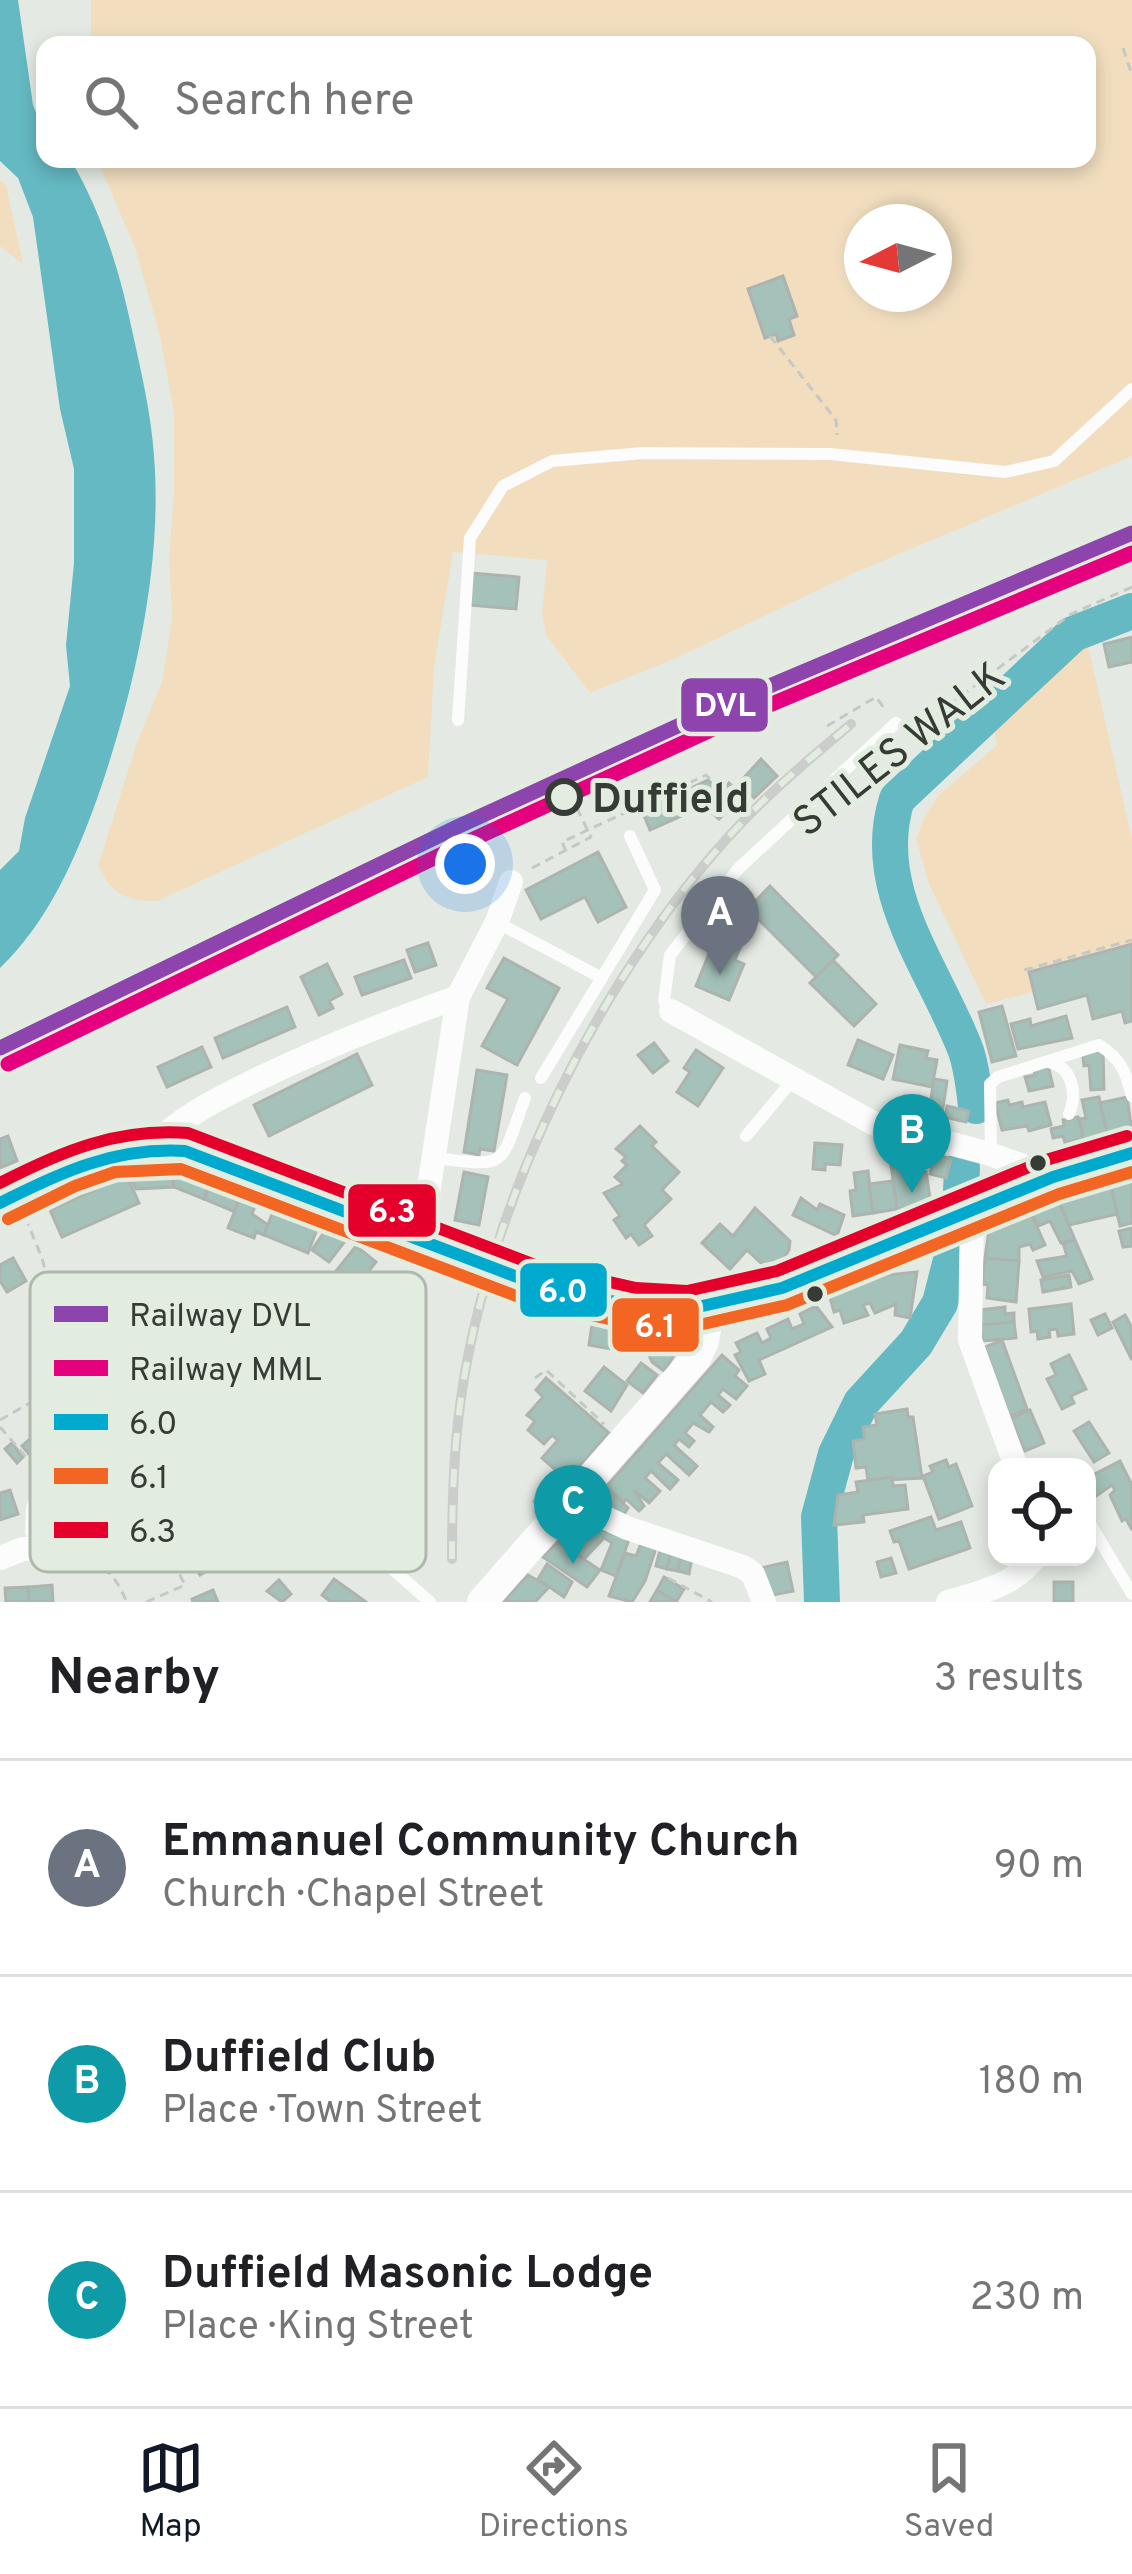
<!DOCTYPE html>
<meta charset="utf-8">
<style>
body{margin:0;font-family:Overpass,sans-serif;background:#f6f6f6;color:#202124}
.controls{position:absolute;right:36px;bottom:36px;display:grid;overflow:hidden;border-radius:24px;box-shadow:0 6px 18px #0003}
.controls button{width:108px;height:108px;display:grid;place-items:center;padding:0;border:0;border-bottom:3px solid #e0e0e0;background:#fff;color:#202124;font:60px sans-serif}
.compass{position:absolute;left:844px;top:204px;width:108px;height:108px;border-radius:50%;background:#fff;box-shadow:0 6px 18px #0003;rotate:264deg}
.you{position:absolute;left:465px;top:864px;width:42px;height:42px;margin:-30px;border:9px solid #fff;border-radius:50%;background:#1a73e8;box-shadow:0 0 0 18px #1a73e833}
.badge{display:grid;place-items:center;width:78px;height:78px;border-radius:50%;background:#111827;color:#fff;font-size:39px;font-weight:700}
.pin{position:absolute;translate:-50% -99px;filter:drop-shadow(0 3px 6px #0008)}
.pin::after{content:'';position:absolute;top:63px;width:42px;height:36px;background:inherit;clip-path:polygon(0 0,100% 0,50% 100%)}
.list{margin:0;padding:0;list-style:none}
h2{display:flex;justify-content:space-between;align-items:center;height:156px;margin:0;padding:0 48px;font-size:51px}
h2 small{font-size:39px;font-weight:400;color:#757577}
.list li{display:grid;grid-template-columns:78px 1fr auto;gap:36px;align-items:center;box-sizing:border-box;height:216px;padding:0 48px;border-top:3px solid #e0e0e0}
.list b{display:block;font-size:45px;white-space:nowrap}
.list p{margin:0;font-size:39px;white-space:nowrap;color:#757577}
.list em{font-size:39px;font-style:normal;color:#757577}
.icon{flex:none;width:66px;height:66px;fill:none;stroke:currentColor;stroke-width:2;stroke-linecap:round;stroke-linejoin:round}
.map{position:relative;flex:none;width:1132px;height:1602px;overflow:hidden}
.search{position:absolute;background:#fff;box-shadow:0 6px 18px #0003;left:36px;right:36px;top:36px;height:132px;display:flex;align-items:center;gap:30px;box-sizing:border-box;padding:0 42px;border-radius:24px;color:#757577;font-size:45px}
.sheet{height:804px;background:#fff}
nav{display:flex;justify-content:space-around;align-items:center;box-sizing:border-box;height:168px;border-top:3px solid #e0e0e0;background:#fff;font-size:33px;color:#757577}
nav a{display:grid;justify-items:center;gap:6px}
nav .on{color:#111827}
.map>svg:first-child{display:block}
.green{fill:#f2debf;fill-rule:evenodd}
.water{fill:#64b9c2}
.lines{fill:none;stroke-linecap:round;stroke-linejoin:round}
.river{stroke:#64b9c2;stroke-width:36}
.building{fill:#a4c2b9;stroke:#adb3af;stroke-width:3}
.path{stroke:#c5c9c5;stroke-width:3;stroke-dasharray:9 6;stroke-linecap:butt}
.service{stroke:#fbfcfb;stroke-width:12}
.minor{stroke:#fbfcfb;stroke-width:24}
.tertiary{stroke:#fbfcfb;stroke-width:30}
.trunk{stroke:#dadbca;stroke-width:39}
.rail-casing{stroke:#cbcdcb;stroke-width:10}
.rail{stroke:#e2ede0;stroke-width:6;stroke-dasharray:18;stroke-linecap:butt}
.bus-1-casing{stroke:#e2ede0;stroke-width:21}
.bus-2-casing{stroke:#e2ede0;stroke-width:21}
.bus-3-casing{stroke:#e2ede0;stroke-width:21}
.bus-1{stroke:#00a9ce;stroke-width:12}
.bus-2{stroke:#f26522;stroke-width:12}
.bus-3{stroke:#e4002b;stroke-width:12}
.rail-1-casing{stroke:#e2ede0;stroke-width:24}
.rail-2-casing{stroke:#e2ede0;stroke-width:24}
.rail-1{stroke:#8e44ad;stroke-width:15}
.rail-2{stroke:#e5007d;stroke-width:15}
.stop-dot{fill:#e2ede0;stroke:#363b35;stroke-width:6}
.bus-dot{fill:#363b35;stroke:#e2ede0;stroke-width:4.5}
.labels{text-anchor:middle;stroke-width:10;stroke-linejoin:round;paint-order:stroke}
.street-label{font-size:42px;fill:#363b35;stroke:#e2ede0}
.stop-label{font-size:42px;font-weight:bold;fill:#363b35;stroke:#e2ede0;text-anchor:start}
.key{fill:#e2ede0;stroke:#aeb8ad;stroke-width:3}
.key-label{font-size:33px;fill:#363b35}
.line-badge{stroke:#e2ede0;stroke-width:4.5}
.badge-label{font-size:33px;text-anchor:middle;font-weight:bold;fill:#fff}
</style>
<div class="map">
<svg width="1132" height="1602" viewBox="0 0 1132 1602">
<rect width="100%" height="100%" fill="#e4eae3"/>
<g class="green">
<path d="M 91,0 L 1132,0 L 1132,456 L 854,573 L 676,658 L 590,693 L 546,635 L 542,614 L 547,560 L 453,552 L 434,668 L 428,777 L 157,901 C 126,901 112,895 98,866 L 137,742 L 162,682 L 172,618 L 169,558 L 174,491 L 174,413 L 159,332 L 135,248 L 97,159 L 1087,159 L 1087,45 L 91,45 ZM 862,222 L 934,222 L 934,294 L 862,294 Z"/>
<polygon points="0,180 6,185 23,264 0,246"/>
<polygon points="1088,645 1132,839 1132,1021 1125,1023 1122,1012 1093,1019 1087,996 1038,1009 1034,992 986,1004 929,884 916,839 925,816 938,796 997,745 993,723"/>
</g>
<path class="water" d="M 0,0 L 18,0 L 33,105 L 40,123 L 45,126 L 45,159 L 70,159 C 101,210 120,272 132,330 C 141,371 151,413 154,456 C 163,565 134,693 98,796 C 76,858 48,922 0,968 L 0,870 L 19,851 L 25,818 L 70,686 L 66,645 L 74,563 L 74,469 L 60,409 L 33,217 L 18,178 L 0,161 Z"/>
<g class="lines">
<g class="river">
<path d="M 976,1106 C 974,1088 972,1069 966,1051 C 935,969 868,890 897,799 L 1073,634 L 1132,611"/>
<polyline points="961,1191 962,1168"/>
<polyline points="822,1602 819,1517 836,1454 861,1403 916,1343 940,1303 953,1252"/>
</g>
</g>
<g class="building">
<polygon points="783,276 797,316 789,319 794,335 778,341 776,334 765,338 748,289"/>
<polygon points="471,573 519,577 516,609 468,605"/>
<polygon points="905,633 911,645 880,660 874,648"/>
<polygon points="1132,637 1132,662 1109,667 1104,644"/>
<polygon points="761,759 777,776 754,798 739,783"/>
<polygon points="708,780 735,804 719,819 704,806 650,830 642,811"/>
<polygon points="729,783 740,794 733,801 723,790"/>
<polygon points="598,852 626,907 598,922 585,897 541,919 526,890"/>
<polygon points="770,886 838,955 816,977 748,909"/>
<polygon points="725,942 740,948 735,960 744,964 729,1000 696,986 711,949 721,953"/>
<polygon points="428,943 436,965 415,972 407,950"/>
<polygon points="1132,944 1132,1021 1125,1023 1122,1011 1093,1019 1087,995 1038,1009 1029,972"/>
<polygon points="504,958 559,988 517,1065 482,1046 508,999 487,988"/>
<polygon points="404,960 411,978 362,995 355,977"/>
<polygon points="833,960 876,1004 854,1026 810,983"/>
<polygon points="327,964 342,994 329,1001 333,1008 319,1015 301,977"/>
<polygon points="1002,1006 1016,1056 992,1062 979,1012"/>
<polygon points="287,1007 295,1027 223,1058 215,1038"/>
<polygon points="1066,1016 1072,1038 1018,1049 1011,1024 1030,1019 1031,1026"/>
<polygon points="858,1040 893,1055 883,1079 848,1065"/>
<polygon points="654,1043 668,1061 653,1073 638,1055"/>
<polygon points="900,1045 928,1051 926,1058 937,1060 932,1087 893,1079"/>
<polygon points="202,1047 211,1067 167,1087 158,1067"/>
<polygon points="1103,1048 1104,1089 1091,1090 1089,1065 1084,1066 1082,1050"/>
<polygon points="696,1050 723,1068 698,1106 677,1092 690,1072 684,1068"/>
<polygon points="357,1054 372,1085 269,1136 254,1105"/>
<polygon points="1048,1065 1053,1086 1029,1091 1025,1077 1035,1075 1034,1068"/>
<polygon points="477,1070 507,1075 494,1151 480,1149 479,1155 464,1152"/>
<polygon points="934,1079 947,1081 942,1114 929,1112"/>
<polygon points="1099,1097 1108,1136 1084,1141 1079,1119 1086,1118 1082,1100"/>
<polygon points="1127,1097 1132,1131 1108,1136 1100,1103"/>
<polygon points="1008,1100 1009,1105 1022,1102 1023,1107 1045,1102 1051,1125 1029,1131 1027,1126 1002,1130 995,1103"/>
<polygon points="947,1106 969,1111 966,1122 945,1117"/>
<polygon points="1078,1117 1083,1138 1065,1143 1063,1136 1053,1138 1051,1129 1064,1126 1063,1120"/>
<polygon points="640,1126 656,1142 652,1146 679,1172 662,1190 671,1199 644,1225 652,1236 639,1245 631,1234 626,1238 614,1220 620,1216 604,1193 623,1184 615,1177 627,1165 622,1161 626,1157 616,1149"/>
<polygon points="8,1136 17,1161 0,1168 0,1139"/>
<polygon points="815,1143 842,1145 840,1165 825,1164 825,1170 813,1169"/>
<polygon points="908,1146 951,1159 946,1178 930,1174 932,1167 905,1160"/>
<polygon points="906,1163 908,1175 926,1172 931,1204 897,1209 891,1165"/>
<polygon points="868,1171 873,1213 853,1216 850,1191 856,1190 854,1173"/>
<polygon points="172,1172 174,1187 136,1189 129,1174"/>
<polygon points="172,1172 209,1185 204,1199 174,1187"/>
<polygon points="464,1172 488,1177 479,1225 455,1220"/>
<polygon points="127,1176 139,1203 62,1237 50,1210"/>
<polygon points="1132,1179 1132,1223 1120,1226 1110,1184"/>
<polygon points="893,1181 897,1209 873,1213 869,1184"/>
<polygon points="209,1185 240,1198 235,1212 204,1199"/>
<polygon points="1111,1186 1117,1214 1069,1225 1058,1200"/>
<polygon points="1056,1195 1058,1200 1075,1240 1061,1243 1050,1221 1038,1226 1027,1204"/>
<polygon points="240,1198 256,1203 252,1214 268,1225 264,1235 256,1232 254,1238 228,1228"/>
<polygon points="801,1198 817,1210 820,1204 844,1215 837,1236 793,1215"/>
<polygon points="1027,1204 1045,1245 1033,1250 1030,1244 1019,1247 1019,1261 985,1258 990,1223"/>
<polygon points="755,1208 790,1241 789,1250 783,1259 765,1267 747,1250 730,1269 702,1243 720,1224 733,1236"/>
<polygon points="274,1209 318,1226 308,1253 264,1235"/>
<polygon points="327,1228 346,1240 329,1262 312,1250"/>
<polygon points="1132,1228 1132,1246 1123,1247 1119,1231"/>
<polygon points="1075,1240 1092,1279 1079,1284 1072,1271 1043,1277 1037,1261 1067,1256 1063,1243"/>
<polygon points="356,1246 376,1262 352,1292 332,1276"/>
<polygon points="13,1258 26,1281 7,1292 0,1281 0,1265"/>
<polygon points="985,1258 1019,1261 1016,1302 987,1298 988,1285 982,1284"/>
<polygon points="917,1272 910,1318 895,1315 896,1304 875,1313 870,1303 863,1305 868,1315 844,1323 840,1310 834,1312 829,1294 888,1275"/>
<polygon points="1069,1275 1071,1287 1043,1292 1041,1280"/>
<polygon points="1071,1304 1074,1334 1058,1336 1057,1329 1049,1330 1050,1337 1038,1339 1037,1331 1031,1332 1029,1309"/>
<polygon points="816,1306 832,1327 759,1360 765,1374 749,1381 735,1355 741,1352 736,1343 757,1333 762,1343 771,1338 767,1329 788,1319 792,1329 804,1324 800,1314"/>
<polygon points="1005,1307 1005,1314 1014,1313 1014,1322 981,1325 979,1310"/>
<polygon points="1105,1314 1112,1328 1098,1335 1091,1320"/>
<polygon points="1125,1315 1132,1328 1132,1360 1113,1322"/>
<polygon points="593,1317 628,1322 623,1351 589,1345"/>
<polygon points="1014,1322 1016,1338 982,1341 981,1325"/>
<polygon points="647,1324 666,1327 675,1354 664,1371 652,1362 645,1346 643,1334"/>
<polygon points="1002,1340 1027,1409 1009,1416 985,1347"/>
<polygon points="722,1355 739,1370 735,1376 747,1386 736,1399 723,1389 718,1395 730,1405 723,1412 711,1402 700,1415 713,1427 709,1432 693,1423 685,1433 694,1441 689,1447 679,1439 674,1445 697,1466 689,1475 666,1454 658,1463 678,1480 670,1489 651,1471 645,1478 660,1491 649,1503 634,1490 644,1506 639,1511 626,1499 624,1502 606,1487"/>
<polygon points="1069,1355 1086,1389 1071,1396 1074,1403 1062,1409 1047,1379 1056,1375 1051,1364"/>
<polygon points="641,1363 657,1375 643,1393 627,1381"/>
<polygon points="604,1367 627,1385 611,1411 585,1391"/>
<polygon points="546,1378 609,1433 567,1480 542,1458 558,1440 552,1435 544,1444 528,1430 535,1421 527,1415 543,1397 536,1390"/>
<polygon points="907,1409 908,1417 913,1417 922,1478 868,1481 866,1467 856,1468 853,1441 865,1439 863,1427 877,1425 875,1414"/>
<polygon points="1030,1410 1044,1443 1025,1451 1011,1418"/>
<polygon points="49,1422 64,1439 33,1459 22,1446"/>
<polygon points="1089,1422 1109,1453 1094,1462 1074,1431"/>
<polygon points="12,1443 23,1457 17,1463 5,1449"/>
<polygon points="946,1460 949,1467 956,1464 972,1506 939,1519 923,1476 933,1472 930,1466"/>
<polygon points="1120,1461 1132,1485 1132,1530 1126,1519 1122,1521 1110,1495 1115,1490 1112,1485 1089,1501 1087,1498 1087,1478"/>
<polygon points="892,1477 893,1486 905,1485 908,1509 863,1515 864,1522 834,1525 838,1495 858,1492 856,1482"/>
<polygon points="606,1487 628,1508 620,1520 594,1505"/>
<polygon points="10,1490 18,1514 0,1520 0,1493"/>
<polygon points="589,1515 631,1534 616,1576 601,1570 612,1543 604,1538 584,1559 558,1542 577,1519"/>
<polygon points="931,1517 936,1530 961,1522 970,1548 909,1569 899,1541 894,1542 890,1531"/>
<polygon points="642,1541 657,1545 645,1581 632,1602 609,1596 625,1553 636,1556"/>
<polygon points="558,1542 600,1570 587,1587 543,1557"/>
<polygon points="210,1544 221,1563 200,1575 189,1557"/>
<polygon points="661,1546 672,1548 667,1569 656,1566"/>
<polygon points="672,1548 682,1551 678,1571 667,1569"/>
<polygon points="682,1551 693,1553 689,1574 678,1571"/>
<polygon points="891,1558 896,1573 881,1577 877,1562"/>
<polygon points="787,1562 793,1591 767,1596 761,1568"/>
<polygon points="547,1564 572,1582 564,1597 538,1579"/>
<polygon points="528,1575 549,1587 535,1602 503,1602"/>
<polygon points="664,1577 684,1589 676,1602 657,1590"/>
<polygon points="334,1579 366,1602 331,1602 322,1595"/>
<polygon points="279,1580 291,1594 282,1602 267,1591"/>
<rect x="1054" y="1582" width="19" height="20"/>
<polygon points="52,1585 53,1602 29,1602 28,1587"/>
<polygon points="28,1587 29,1602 6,1602 5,1588"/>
<polygon points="213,1590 218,1602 193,1602 192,1599"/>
<polygon points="657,1590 676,1602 650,1602"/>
</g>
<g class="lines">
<g class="path">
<polyline points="1123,48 1132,75"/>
<polyline points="770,336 836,420 837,435"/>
<polyline points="827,726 876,697 884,708"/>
<polyline points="913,732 1071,614 1132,587"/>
<polyline points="566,851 562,842 706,775 733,802"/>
<polyline points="532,868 591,837 569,792 597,779"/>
<polyline points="1024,970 1132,940"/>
<polyline points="535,1378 546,1370 604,1424"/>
<polyline points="0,1420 65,1383 71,1370 42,1258 28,1224"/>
<polyline points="0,1427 33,1465"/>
<polyline points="52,1499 65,1529"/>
<polyline points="533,1503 555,1470"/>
<polyline points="73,1540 118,1533 126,1550"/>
<path d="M 74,1562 C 109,1567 112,1571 127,1602"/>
<polyline points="109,1571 126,1550 161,1538 185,1585 146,1602"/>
<polyline points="668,1578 712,1602"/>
</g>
<g class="service">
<polyline points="458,720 470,538 503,486 552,461 643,453 830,454 1005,472 1054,461 1132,389"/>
<polyline points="498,923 602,978"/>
<polyline points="671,1011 664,1001 670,955 739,868 896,723"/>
<path d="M 1047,1062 C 1072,1065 1078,1093 1069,1114"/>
<polyline points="541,1078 655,890 630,836"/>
<polyline points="746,1136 792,1081"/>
<path d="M 991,1154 L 990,1084 L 998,1077 L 1099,1045 C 1121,1059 1126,1072 1132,1096"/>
<path d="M 434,1158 C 510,1167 499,1168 525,1098"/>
<polyline points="276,1496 300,1483 315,1486 349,1531 430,1602"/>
<polyline points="1087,1519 1132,1594"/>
<polyline points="31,1532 32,1508 43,1477"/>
</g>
<g class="minor">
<polyline points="671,1011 873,1123 990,1154 1053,1177"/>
<path d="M 151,1148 C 182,1115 220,1098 260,1078 C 325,1047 390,1021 458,997"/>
<polyline points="972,1209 970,1340 1016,1467"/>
<polyline points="421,1240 458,997 497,922 511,882"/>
<polyline points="572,1502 627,1528 743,1567 753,1574 764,1602"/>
<polyline points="0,1558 23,1549 53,1548"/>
<path d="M 948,1602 C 980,1593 1015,1585 1035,1557"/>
</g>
<polyline class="tertiary" points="482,1602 696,1358 704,1341 710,1307"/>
<path class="trunk" d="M 0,1203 C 66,1170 109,1142 185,1151 L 533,1283 L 633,1306 L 689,1309 L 782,1288 L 1053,1177 L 1132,1153"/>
<defs>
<path id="rail" d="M 452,1559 C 452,1514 453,1467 458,1422 C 481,1210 605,959 755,809 C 785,779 819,751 851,724"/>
</defs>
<use href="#rail" class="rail-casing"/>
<use href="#rail" class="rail"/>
<defs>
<path id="bus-1" d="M 0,1203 C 61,1172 115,1147 185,1151 L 533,1283 L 633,1306 L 689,1309 L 782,1288 L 1053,1177 L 1132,1153"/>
<polyline id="bus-2" points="8,1219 75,1186 115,1172 181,1169 527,1300 630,1324 690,1327 787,1305 1059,1194 1132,1172"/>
<path id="bus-3" d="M 0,1183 C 62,1151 117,1128 188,1133 L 538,1266 L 636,1288 L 687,1291 L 777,1271 L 1046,1160 L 1127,1136"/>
</defs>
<use href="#bus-1" class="bus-1-casing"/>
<use href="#bus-2" class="bus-2-casing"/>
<use href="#bus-3" class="bus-3-casing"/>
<use href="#bus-1" class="bus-1"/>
<use href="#bus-2" class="bus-2"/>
<use href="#bus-3" class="bus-3"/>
<defs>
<polyline id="rail-1" points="0,1048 457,827 717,708 1132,533"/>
<polyline id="rail-2" points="8,1064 465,843 724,724 1132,553"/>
</defs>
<use href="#rail-1" class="rail-1-casing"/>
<use href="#rail-2" class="rail-2-casing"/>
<use href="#rail-1" class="rail-1"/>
<use href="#rail-2" class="rail-2"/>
</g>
<circle class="stop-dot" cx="564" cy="797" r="16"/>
<g class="bus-dot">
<circle cx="1038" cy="1163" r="10"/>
<circle cx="815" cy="1294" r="10"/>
</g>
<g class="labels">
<g class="street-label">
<text transform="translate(898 748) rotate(-38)" y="15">STILES WALK</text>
</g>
<g class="stop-label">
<text x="592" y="812">Duffield</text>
</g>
</g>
<rect x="30" y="1272" width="396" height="300" rx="18" class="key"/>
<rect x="54" y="1306" width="54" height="16" fill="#8e44ad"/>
<rect x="54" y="1360" width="54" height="16" fill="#e5007d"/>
<rect x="54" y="1414" width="54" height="16" fill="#00a9ce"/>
<rect x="54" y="1468" width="54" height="16" fill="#f26522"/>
<rect x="54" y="1522" width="54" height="16" fill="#e4002b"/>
<g class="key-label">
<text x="129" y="1326">Railway DVL</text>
<text x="129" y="1380">Railway MML</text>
<text x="129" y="1434">6.0</text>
<text x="129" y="1488">6.1</text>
<text x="129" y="1542">6.3</text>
</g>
<g class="line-badge">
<rect x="679" y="676" width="91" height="58" rx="12" fill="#8e44ad"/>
<rect x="346" y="1182" width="92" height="57" rx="12" fill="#e4002b"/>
<rect x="518" y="1261" width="91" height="58" rx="12" fill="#00a9ce"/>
<rect x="610" y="1296" width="91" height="58" rx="12" fill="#f26522"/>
</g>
<g class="badge-label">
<text x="725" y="716">DVL</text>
<text x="392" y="1222">6.3</text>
<text x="563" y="1302">6.0</text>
<text x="655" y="1337">6.1</text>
</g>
</svg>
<div class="controls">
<button><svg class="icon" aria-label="locate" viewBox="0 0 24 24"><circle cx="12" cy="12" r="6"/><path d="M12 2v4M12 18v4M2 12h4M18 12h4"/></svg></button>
</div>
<svg class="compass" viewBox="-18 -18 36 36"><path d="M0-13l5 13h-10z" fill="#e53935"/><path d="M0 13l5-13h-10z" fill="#757577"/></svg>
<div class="you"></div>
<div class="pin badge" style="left:720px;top:975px;background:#6b7280">A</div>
<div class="pin badge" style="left:912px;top:1193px;background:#0f9aa8">B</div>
<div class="pin badge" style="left:573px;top:1564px;background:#0f9aa8">C</div>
<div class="search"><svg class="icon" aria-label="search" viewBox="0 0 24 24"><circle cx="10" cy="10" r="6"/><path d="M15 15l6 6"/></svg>Search here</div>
</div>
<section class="sheet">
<h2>Nearby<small>3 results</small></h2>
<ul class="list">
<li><span class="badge" style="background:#6b7280">A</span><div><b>Emmanuel Community Church</b><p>Church · Chapel Street</p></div><em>90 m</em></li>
<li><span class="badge" style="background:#0f9aa8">B</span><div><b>Duffield Club</b><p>Place · Town Street</p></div><em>180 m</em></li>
<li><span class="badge" style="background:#0f9aa8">C</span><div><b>Duffield Masonic Lodge</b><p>Place · King Street</p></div><em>230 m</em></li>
</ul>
</section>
<nav>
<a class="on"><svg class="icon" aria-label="map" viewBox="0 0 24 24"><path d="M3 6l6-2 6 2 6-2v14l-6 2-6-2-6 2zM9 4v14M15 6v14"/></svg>Map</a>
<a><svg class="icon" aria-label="directions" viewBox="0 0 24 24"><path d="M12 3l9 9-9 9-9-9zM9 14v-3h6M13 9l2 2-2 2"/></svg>Directions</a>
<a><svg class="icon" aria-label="saved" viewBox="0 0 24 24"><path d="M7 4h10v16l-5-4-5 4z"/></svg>Saved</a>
</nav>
